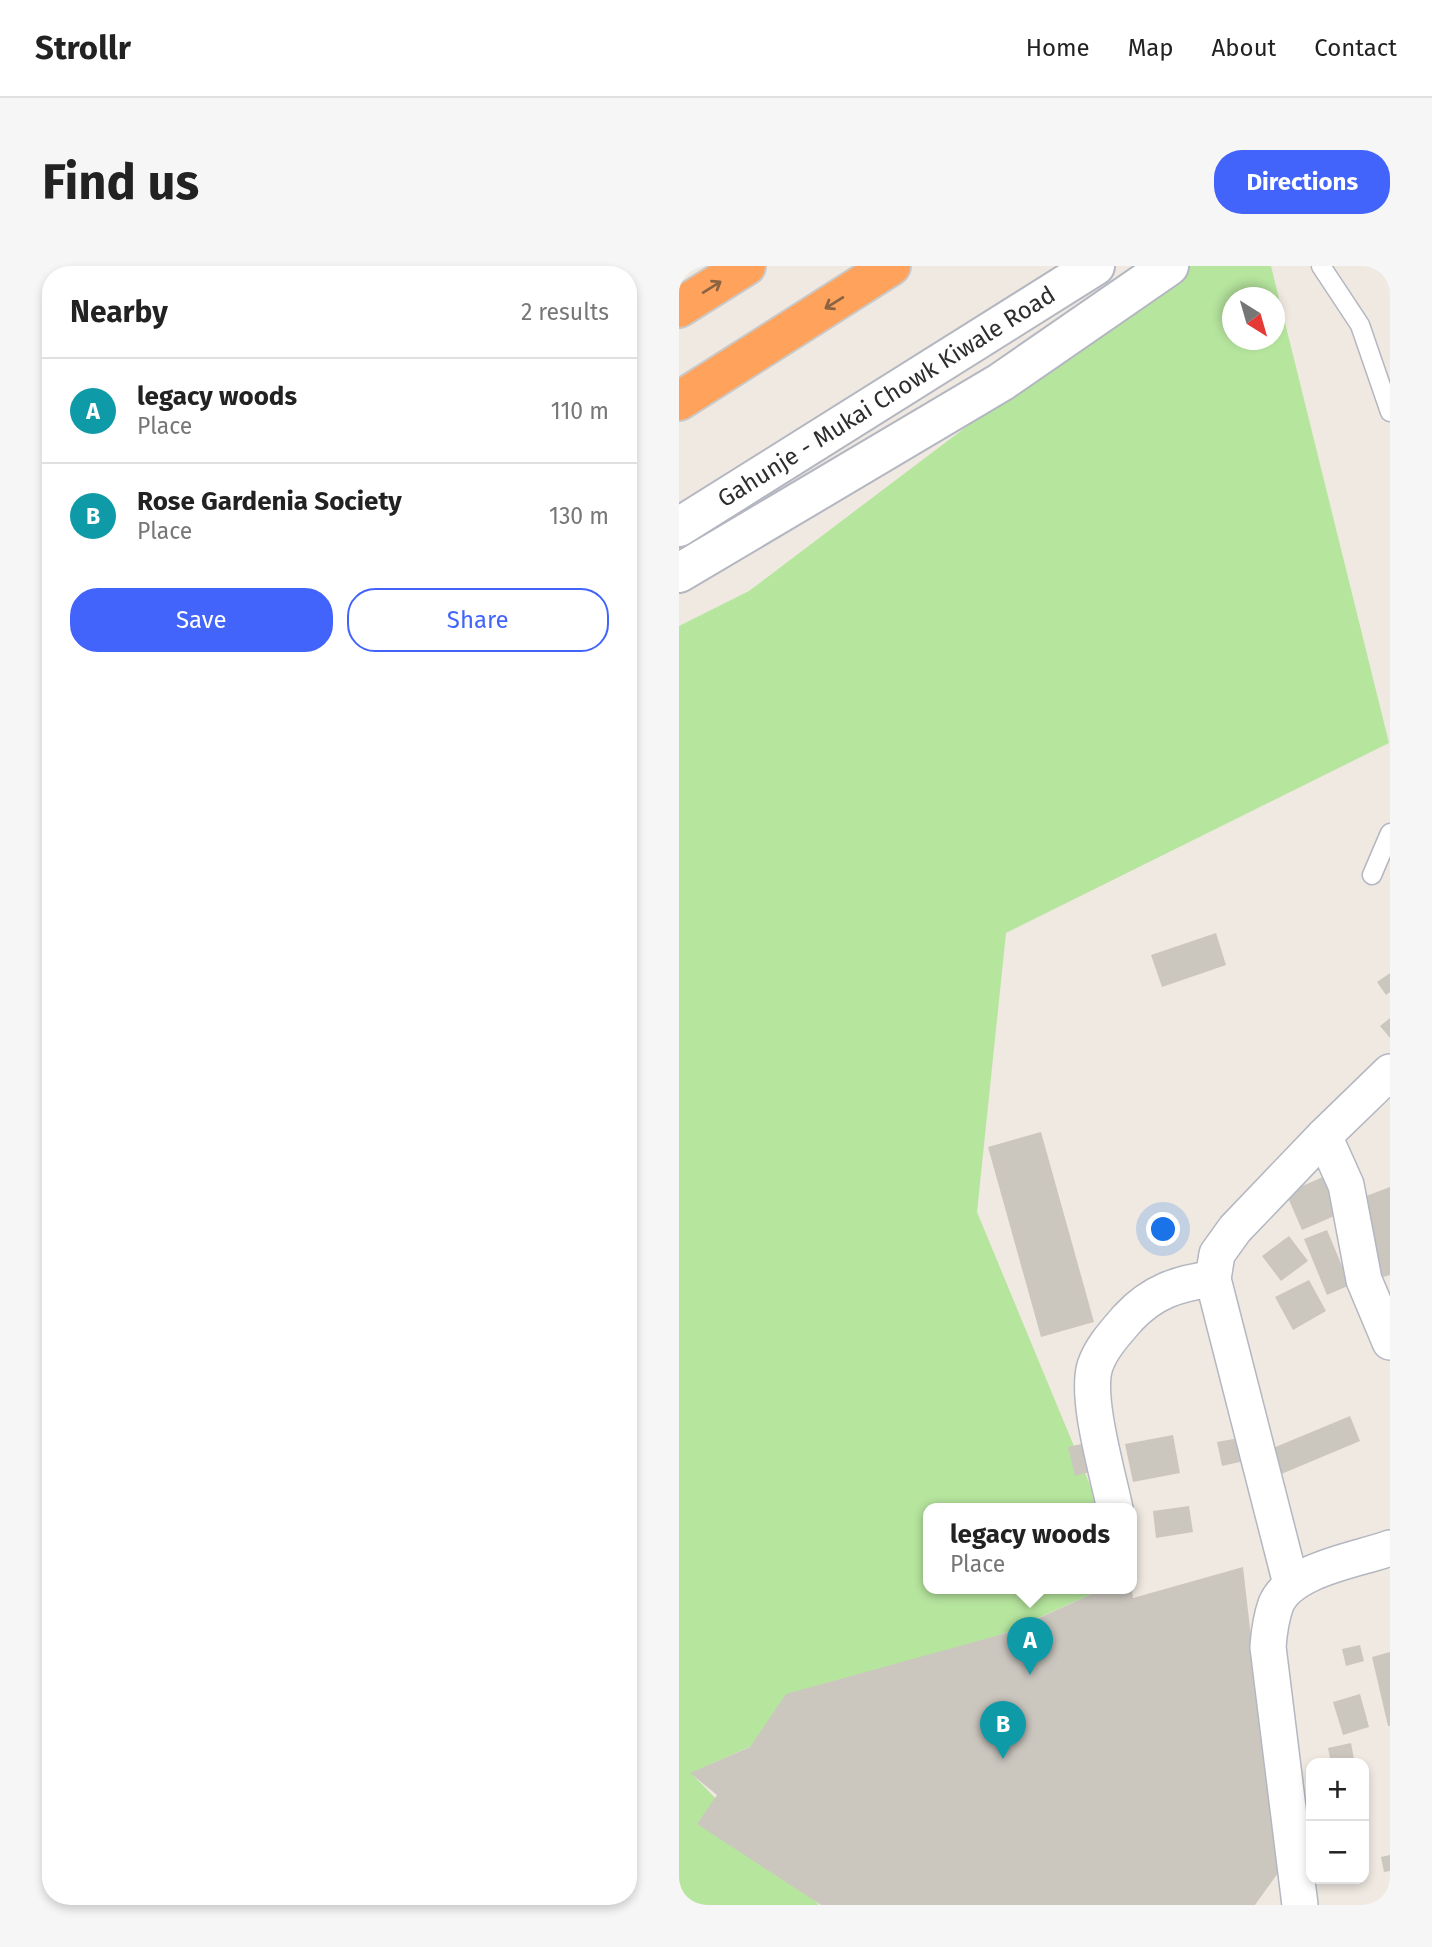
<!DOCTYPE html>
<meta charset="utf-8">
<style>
body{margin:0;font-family:"Fira Sans",sans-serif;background:#f6f6f6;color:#222}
.controls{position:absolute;right:21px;bottom:21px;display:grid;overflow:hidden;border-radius:14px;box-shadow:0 4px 10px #0003}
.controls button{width:63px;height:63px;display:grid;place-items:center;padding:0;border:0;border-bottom:2px solid #e0e0e0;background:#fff;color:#222;font:35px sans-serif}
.compass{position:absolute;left:543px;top:21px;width:63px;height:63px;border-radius:50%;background:#fff;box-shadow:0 4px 10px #0003;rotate:143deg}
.you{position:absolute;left:485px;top:964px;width:24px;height:24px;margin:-18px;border:5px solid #fff;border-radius:50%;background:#1a73e8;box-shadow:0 0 0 10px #1a73e833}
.badge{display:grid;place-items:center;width:46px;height:46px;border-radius:50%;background:#4264fb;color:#fff;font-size:23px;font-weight:700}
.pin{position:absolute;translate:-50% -58px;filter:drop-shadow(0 2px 4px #0008)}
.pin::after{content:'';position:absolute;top:37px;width:24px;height:21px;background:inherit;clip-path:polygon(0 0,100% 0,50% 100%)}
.popup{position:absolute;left:244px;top:1237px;width:214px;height:91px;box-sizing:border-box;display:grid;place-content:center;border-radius:14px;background:#fff;filter:drop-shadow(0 2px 5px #0005);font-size:23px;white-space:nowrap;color:#767676}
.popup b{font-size:26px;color:#222}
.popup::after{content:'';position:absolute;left:50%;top:100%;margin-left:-14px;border:14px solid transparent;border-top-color:#fff}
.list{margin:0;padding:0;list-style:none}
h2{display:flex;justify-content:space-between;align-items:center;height:91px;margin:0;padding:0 28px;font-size:30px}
h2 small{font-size:23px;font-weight:400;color:#767676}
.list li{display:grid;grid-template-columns:46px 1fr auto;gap:21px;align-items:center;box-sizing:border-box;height:105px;padding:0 28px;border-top:2px solid #e0e0e0}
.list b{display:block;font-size:26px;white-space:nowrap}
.list p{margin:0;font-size:23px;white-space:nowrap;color:#767676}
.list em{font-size:23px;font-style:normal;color:#767676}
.actions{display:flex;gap:14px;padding:21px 28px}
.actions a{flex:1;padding:16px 0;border:2px solid #4264fb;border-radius:28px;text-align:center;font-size:24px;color:#4264fb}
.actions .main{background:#4264fb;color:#fff}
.map{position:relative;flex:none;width:711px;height:1639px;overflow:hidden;border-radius:28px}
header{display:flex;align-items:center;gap:42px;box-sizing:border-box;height:98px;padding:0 35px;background:#fff;border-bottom:2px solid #e0e0e0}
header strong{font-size:33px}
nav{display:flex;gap:38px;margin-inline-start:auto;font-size:24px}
.intro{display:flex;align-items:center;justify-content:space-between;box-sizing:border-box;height:168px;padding:0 42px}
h1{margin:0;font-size:49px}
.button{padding:18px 32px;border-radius:28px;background:#4264fb;color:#fff;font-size:24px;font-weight:700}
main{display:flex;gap:42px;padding:0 42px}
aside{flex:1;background:#fff;border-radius:28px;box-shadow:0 4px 10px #0003}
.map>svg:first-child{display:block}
.green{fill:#b6e59e;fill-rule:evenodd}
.building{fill:#cbc7bf}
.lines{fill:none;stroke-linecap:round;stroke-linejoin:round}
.lane-casing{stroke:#b4b7c1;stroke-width:21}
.street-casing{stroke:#b4b7c1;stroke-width:38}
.secondary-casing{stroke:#b4b7c1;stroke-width:42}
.highway-casing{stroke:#c9c9c9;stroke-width:42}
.lane{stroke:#fff;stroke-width:18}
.street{stroke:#fff;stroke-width:35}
.secondary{stroke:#fff;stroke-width:38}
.highway{stroke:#ffa35c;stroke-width:38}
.oneway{stroke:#8c6343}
.labels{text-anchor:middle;stroke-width:6;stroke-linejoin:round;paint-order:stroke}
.street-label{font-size:24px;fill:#2e2e2e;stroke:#fff}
</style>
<header>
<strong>Strollr</strong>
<nav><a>Home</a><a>Map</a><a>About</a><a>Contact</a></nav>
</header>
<div class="intro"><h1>Find us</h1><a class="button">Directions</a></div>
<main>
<aside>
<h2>Nearby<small>2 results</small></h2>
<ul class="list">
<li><span class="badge" style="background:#0f9aa8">A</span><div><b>legacy woods</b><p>Place</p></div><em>110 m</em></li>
<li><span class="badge" style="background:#0f9aa8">B</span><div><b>Rose Gardenia Society</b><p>Place</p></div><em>130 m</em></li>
</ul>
<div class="actions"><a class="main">Save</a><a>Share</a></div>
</aside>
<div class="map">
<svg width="711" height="1639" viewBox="0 0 711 1639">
<rect width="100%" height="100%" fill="#efe9e1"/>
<path class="green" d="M 500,0 L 592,0 L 710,477 L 327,667 L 298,946 L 421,1243 L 250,1243 L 250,1323 L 424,1323 L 12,1507 L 140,1639 L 0,1639 L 0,360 L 70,325 ZM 554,32 L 596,32 L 596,74 L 554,74 Z"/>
<g class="building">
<polygon points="537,667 547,699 483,721 472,689"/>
<polygon points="711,707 711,726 707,729 698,716"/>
<polygon points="711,752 711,772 701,760"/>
<polygon points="362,866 415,1056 362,1071 309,881"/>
<polygon points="651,908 667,945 623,964 607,927"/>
<polygon points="711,921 711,1009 704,1011 674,935"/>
<polygon points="648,964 671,1019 648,1029 625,973"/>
<polygon points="610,970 629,995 602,1015 583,990"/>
<polygon points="630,1014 647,1045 614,1064 596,1031"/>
<polygon points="671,1150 681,1175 600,1209 589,1184"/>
<polygon points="494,1169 501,1207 454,1216 446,1178"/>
<polygon points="560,1172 565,1195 543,1200 538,1176"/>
<polygon points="411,1176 418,1204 396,1210 389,1181"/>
<polygon points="510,1240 514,1266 477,1272 474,1245"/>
<polygon points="564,1301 599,1607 576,1639 142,1639 18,1558 38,1529 11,1507 71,1481 107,1428 324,1368 424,1323 453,1323 454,1332"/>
<polygon points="681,1379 685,1395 667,1400 663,1383"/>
<polygon points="711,1386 711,1460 709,1460 693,1391"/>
<polygon points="681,1428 690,1461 664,1469 654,1436"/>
<polygon points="672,1477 675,1493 652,1497 649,1482"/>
<polygon points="711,1589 711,1605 705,1606 702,1591"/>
</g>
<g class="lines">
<defs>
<g id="lane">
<polyline points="642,0 681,59 711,146"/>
<polyline points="693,609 711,567"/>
</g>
<g id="street">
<polyline points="645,870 667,919 685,1014 711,1076"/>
<path d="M 436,1243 C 429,1208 406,1132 416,1100 C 422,1082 436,1067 449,1052 C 473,1026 499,1017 534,1013"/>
<polyline points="612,1318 534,1013 538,988 556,963 645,870 711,806"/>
<path d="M 621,1639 L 589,1381 C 590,1367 592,1352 597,1338 C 612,1303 678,1294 711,1282"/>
</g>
<g id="secondary">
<path id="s1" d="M 0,261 L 416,0"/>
<polyline points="0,307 322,116 490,0"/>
</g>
<g id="highway">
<polyline points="0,42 67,0"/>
<polyline points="0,135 212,0"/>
</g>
</defs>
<use href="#lane" class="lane-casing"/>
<use href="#street" class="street-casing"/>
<use href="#secondary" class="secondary-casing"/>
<use href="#highway" class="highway-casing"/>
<use href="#lane" class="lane"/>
<use href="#street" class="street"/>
<use href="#secondary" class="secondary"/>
<use href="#highway" class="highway"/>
</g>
<defs><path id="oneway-shaft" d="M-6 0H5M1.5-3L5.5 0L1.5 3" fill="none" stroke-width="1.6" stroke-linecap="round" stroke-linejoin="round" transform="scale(1.75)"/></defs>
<g class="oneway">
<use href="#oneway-shaft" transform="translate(33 21) rotate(-32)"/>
<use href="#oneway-shaft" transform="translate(155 37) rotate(148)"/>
</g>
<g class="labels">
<g class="street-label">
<text dy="8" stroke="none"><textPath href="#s1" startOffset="245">Gahunje - Mukai Chowk Kiwale Road</textPath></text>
</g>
</g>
</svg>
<div class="controls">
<button>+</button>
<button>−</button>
</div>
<svg class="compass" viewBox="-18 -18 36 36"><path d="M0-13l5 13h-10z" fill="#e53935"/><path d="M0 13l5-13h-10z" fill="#767676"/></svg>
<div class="you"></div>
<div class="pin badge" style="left:351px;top:1409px;background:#0f9aa8">A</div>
<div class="popup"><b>legacy woods</b>Place</div>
<div class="pin badge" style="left:324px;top:1493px;background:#0f9aa8">B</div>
</div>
</main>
